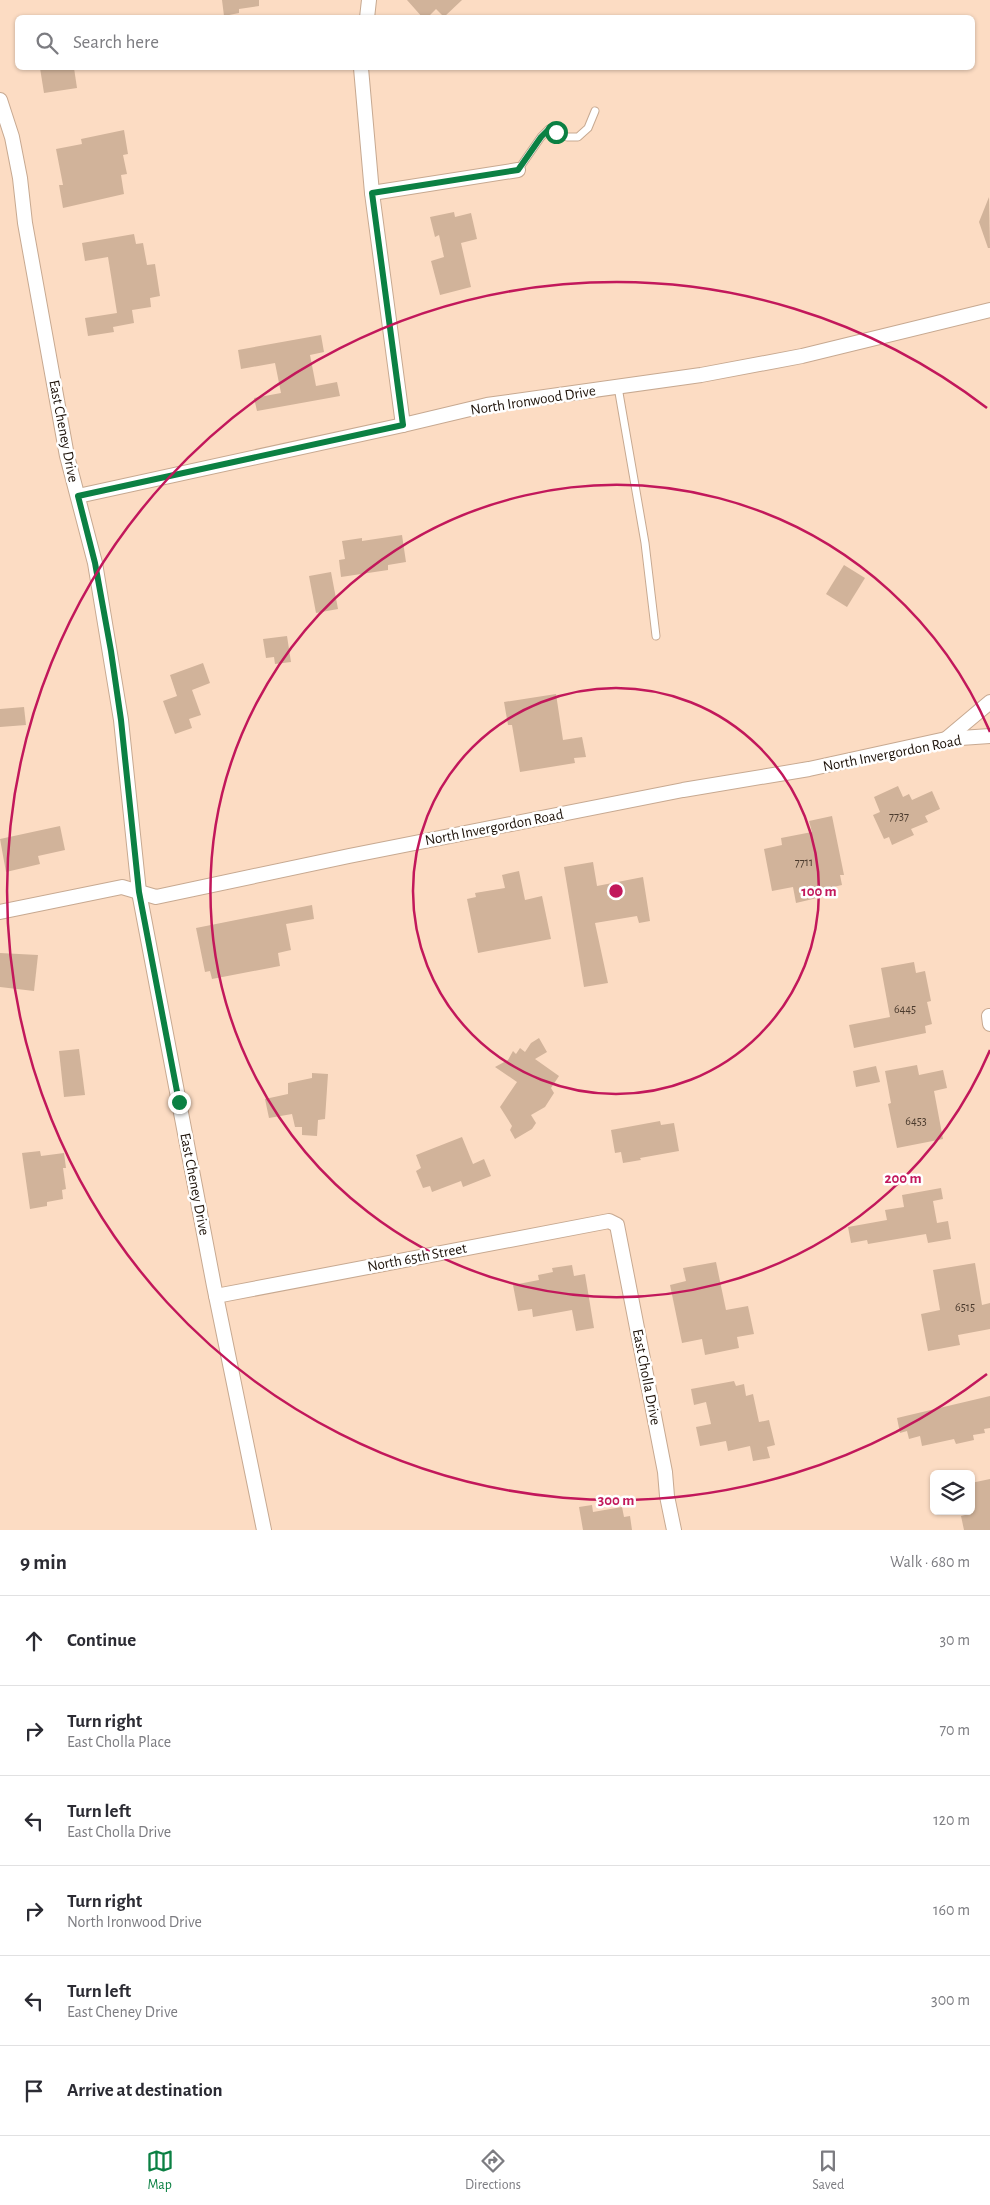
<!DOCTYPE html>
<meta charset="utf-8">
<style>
body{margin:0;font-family:"Alegreya Sans",sans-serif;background:#f2f2f3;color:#2b2b33}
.controls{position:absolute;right:15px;bottom:15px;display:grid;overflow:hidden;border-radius:8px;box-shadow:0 1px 4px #0004}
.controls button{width:45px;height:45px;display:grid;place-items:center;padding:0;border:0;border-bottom:1px solid #e1e1e2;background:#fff;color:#2b2b33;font:25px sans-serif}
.stop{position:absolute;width:15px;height:15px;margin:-11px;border:4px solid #0b8043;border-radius:50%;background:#fff}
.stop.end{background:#0b8043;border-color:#fff;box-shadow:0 1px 5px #0008}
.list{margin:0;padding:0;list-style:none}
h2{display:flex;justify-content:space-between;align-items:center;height:65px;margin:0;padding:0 20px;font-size:21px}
h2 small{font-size:16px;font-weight:400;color:#7c7c81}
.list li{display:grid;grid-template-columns:32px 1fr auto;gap:15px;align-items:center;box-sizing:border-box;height:90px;padding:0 20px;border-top:1px solid #e1e1e2}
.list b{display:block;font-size:19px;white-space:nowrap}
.list p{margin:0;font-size:16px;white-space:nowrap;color:#7c7c81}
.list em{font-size:16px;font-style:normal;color:#7c7c81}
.icon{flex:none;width:28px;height:28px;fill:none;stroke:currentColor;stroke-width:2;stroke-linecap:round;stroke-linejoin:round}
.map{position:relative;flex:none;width:990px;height:1530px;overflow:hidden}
.search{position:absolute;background:#fff;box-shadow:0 1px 4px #0004;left:15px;right:15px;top:15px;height:55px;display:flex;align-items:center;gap:12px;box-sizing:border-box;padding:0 18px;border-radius:8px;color:#7c7c81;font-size:19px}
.sheet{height:605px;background:#fff}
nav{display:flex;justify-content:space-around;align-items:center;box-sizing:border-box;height:70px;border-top:1px solid #e1e1e2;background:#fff;font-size:14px;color:#7c7c81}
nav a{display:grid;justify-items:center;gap:2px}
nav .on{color:#0b8043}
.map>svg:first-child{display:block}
.building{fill:#d1b39a}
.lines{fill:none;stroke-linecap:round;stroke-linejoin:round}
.service-casing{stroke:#c7a991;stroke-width:9}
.minor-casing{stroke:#c7a991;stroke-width:16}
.service{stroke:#fff;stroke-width:7}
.minor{stroke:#fff;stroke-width:14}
.route{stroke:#0b8043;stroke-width:6}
.ring{fill:none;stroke:#c2185b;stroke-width:2.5}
.labels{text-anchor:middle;stroke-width:5;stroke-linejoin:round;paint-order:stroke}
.number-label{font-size:12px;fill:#4a3a2d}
.street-label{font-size:15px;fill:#1d1209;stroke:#fff}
.centre{fill:#c2185b;stroke:#fff;stroke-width:2.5}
.ring-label{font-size:15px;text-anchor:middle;font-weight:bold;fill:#c2185b;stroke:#fff;stroke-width:5;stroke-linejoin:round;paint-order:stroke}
</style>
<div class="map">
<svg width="990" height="1530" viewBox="0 0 990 1530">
<rect width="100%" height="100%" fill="#fcdcc3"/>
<g class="building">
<polygon points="222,0 259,0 259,6 239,9 239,13 224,16"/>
<polygon points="407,0 462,0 444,17 436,9 427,18 423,18"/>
<polygon points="40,68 74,68 77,88 44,93"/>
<polygon points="124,130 128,154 123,155 127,174 121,175 124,194 63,208 59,185 63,185 56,149 82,144 81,139"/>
<polygon points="989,197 990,248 988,248 979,222"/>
<polygon points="454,212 455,217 471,213 477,239 461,243 471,287 440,295 431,261 444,257 439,235 435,237 430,217"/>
<polygon points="134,234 136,244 143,243 147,265 155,264 160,296 150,298 151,307 132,310 134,323 113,327 114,332 88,336 85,318 117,313 108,257 85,261 82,243"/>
<polygon points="321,335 324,352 310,355 316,386 337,382 340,396 257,411 254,398 281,393 275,363 241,369 238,350"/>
<polygon points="402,535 406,562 388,565 388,570 341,577 339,560 345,559 342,541 362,538 362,541"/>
<polygon points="844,565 865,578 847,607 826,594"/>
<polygon points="331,572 338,609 316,613 309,576"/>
<polygon points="287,636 291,662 275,664 274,657 266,658 263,639"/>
<polygon points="203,663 210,683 192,690 201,715 189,719 192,728 175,734 163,701 177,696 170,675"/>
<polygon points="556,694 563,740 582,737 586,757 574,758 575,763 520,772 512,725 508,725 504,702"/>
<polygon points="24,707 26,725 0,727 0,709"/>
<polygon points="898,786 903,797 909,794 912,800 932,791 940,809 925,816 928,822 911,829 914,835 892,845 889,837 884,839 873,815 880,812 874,797"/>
<polygon points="832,816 844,875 840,875 842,885 816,891 817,898 796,903 793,887 772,891 764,849 782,845 781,838 812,832 809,821"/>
<polygon points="60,826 65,850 38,856 40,864 6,872 0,839"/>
<polygon points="593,862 597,886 643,877 650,921 639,923 637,916 595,923 608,983 584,987 564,867"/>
<polygon points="519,871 525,900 542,896 551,939 478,953 467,899 476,897 475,893 505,888 502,875"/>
<polygon points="312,905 314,919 286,924 291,950 278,953 280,966 212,979 210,971 205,972 196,928"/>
<polygon points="0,953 38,955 34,991 0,987"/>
<polygon points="914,962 916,973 925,971 931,1001 927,1002 932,1024 925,1026 926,1033 854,1048 849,1025 890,1017 881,968"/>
<polygon points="539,1038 547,1052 535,1059 559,1076 551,1088 554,1093 545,1107 531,1115 536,1123 532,1129 515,1139 510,1130 512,1126 500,1107 517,1082 495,1067 508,1060 513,1051 516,1054 520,1048 525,1052 531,1043"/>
<polygon points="79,1049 85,1095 64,1097 59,1051"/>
<polygon points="917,1065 919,1075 943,1070 947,1088 934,1091 943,1139 897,1148 888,1104 891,1103 885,1071"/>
<polygon points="876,1066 880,1082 856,1087 853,1071"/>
<polygon points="312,1073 328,1074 325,1119 318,1120 317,1136 302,1135 302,1127 295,1127 292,1114 269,1118 265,1099 288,1094 288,1083 312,1078"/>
<polygon points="660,1121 661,1125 674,1123 679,1151 640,1158 641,1160 623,1163 621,1152 615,1153 611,1130"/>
<polygon points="462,1137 473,1164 484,1159 491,1176 463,1187 461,1181 432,1192 430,1186 423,1188 416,1171 421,1168 416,1155"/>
<polygon points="40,1151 41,1156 64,1153 66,1168 63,1168 66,1189 62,1190 63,1199 47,1202 47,1206 30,1209 22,1153"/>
<polygon points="941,1188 943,1199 933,1201 937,1223 948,1221 951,1239 928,1243 926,1234 868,1244 867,1240 851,1243 848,1227 887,1220 885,1210 904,1207 902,1195"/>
<polygon points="716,1262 726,1310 748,1306 754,1334 737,1337 739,1348 705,1355 702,1339 682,1343 670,1285 686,1281 683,1268"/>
<polygon points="975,1263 982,1305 990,1303 990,1329 958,1335 960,1345 928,1351 921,1314 940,1310 933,1270"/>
<polygon points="572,1265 574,1276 585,1274 594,1328 576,1331 572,1310 533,1317 532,1309 518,1311 513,1285 539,1280 538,1275 553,1272 552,1268"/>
<polygon points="734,1381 736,1386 744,1384 746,1396 753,1394 759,1422 769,1420 775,1445 767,1447 770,1458 753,1461 750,1446 728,1451 726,1441 700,1446 696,1427 711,1424 706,1402 694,1405 691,1389"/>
<polygon points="990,1396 990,1428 984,1429 985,1433 973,1435 974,1440 956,1444 954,1439 922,1446 920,1436 909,1439 907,1431 900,1433 897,1418"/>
<polygon points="990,1479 990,1530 964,1530 961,1516 965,1515 966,1511 971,1511 971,1507 974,1506 971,1483"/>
<polygon points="592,1505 593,1512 622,1507 624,1517 630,1516 632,1530 583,1530 579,1507"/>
</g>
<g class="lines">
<defs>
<g id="service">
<polyline points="518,170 541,137 549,129 567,137 578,137 588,128 595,111"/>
<polyline points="618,387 645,543 656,636"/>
</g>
<g id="minor">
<polyline points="367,18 369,0"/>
<polyline points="361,68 372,193 403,425"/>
<polyline points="0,100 12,137 20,178 25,223 67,456 95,563 121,720 139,892 214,1286 264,1530"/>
<polyline points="372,193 518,170"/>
<polyline points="78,496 403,425 487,405 701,375 802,356 990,310"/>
<polyline points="946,739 990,702"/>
<polyline points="0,912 122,887 156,897 349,856 683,790 809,769 946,739 990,736"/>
<polyline points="989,1016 990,1024"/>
<polyline points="216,1296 609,1221 617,1225 665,1472 667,1496 674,1530"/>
</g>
</defs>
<use href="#service" class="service-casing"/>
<use href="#minor" class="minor-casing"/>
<use href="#service" class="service"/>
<use href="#minor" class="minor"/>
</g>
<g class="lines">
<polyline class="route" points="179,1102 139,892 121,720 111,651 95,563 78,496 403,425 372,193 518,170 541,137 549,129 556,132"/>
</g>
<g class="ring">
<circle cx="616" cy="891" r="203"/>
<path d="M990 1050A406 406 0 1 1 990 732"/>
<path d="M987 1374A609 609 0 1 1 987 408"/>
</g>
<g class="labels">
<g class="number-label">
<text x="899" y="820">7737</text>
<text x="804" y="866">7711</text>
<text x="905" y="1013">6445</text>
<text x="916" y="1125">6453</text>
<text x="965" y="1311">6515</text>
</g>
<g class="street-label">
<text transform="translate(533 400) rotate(-9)" y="5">North Ironwood Drive</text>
<text transform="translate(64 431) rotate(79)" y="5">East Cheney Drive</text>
<text transform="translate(892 753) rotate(-11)" y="5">North Invergordon Road</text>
<text transform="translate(494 827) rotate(-11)" y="5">North Invergordon Road</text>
<text transform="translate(195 1184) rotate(79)" y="5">East Cheney Drive</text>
<text transform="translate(417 1257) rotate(-11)" y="5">North 65th Street</text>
<text transform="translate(647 1377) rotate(79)" y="5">East Cholla Drive</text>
</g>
</g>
<circle cx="616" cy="891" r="8" class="centre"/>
<g class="ring-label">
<text x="819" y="896">100 m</text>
<text x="903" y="1183">200 m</text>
<text x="616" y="1505">300 m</text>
</g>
</svg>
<div class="controls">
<button><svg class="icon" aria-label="layers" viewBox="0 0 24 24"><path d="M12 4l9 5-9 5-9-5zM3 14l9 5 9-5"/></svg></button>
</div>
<div class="stop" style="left:556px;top:132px"></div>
<div class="stop end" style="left:179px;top:1102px"></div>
<div class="search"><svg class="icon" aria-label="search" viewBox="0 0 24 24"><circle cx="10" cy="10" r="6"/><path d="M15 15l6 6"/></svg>Search here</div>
</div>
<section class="sheet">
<h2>9 min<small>Walk · 680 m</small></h2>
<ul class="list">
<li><svg class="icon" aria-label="ahead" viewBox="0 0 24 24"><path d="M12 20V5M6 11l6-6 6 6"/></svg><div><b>Continue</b></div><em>30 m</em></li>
<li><svg class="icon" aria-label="right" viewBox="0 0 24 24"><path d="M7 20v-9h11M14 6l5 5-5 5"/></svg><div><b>Turn right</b><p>East Cholla Place</p></div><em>70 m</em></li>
<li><svg class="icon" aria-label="left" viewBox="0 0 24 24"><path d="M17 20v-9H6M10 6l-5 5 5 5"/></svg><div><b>Turn left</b><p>East Cholla Drive</p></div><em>120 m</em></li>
<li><svg class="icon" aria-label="right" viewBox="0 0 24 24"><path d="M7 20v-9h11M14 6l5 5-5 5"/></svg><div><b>Turn right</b><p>North Ironwood Drive</p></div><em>160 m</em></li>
<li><svg class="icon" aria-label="left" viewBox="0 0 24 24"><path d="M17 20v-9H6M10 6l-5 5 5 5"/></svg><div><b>Turn left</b><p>East Cheney Drive</p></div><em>300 m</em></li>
<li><svg class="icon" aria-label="arrive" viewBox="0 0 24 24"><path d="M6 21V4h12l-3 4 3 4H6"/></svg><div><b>Arrive at destination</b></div></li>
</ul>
</section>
<nav>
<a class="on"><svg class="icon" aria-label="map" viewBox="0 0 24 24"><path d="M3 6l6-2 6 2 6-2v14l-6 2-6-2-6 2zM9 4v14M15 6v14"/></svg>Map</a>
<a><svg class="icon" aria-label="directions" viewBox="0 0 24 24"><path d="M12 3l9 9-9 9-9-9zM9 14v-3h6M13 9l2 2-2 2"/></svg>Directions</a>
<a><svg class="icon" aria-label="saved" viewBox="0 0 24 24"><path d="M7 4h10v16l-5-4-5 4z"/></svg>Saved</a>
</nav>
